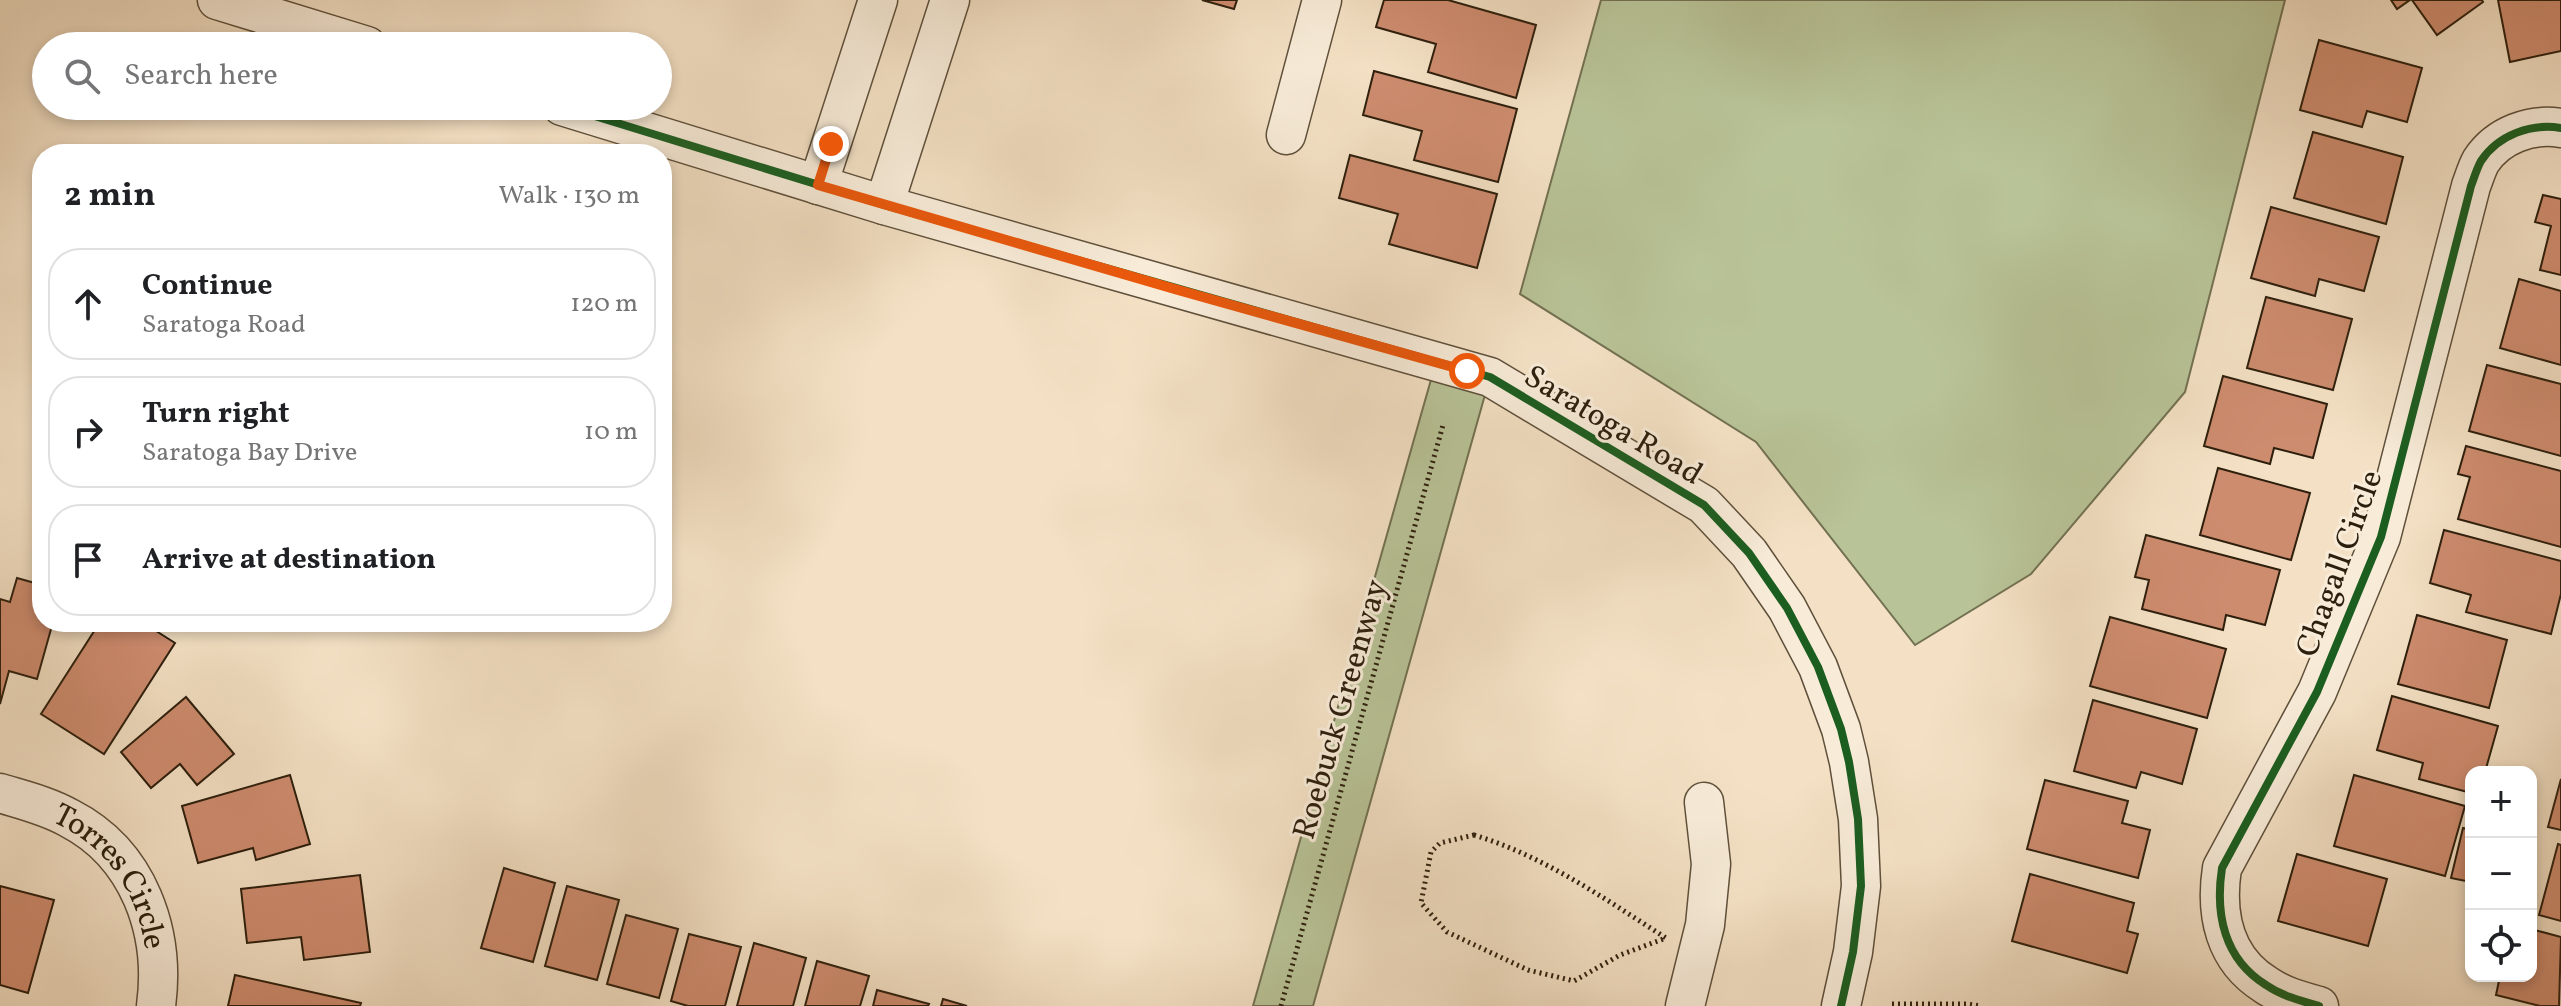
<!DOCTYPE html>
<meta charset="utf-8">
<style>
body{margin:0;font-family:Vollkorn,serif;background:#f6f6f6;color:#202124}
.controls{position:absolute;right:24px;bottom:24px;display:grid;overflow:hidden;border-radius:16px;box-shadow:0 4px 12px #0003}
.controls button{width:72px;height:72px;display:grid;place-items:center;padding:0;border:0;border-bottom:2px solid #e0e0e0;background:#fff;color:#202124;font:40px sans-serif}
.stop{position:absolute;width:24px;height:24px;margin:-18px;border:6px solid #ea580c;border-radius:50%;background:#fff}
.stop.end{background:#ea580c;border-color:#fff;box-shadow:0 2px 8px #0008}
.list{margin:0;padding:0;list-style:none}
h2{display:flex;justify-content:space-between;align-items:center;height:104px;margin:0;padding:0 32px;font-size:34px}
h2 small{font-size:26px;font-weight:400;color:#757577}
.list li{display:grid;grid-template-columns:52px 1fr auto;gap:24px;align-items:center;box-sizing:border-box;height:112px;margin:0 16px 16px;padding:0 16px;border:2px solid #e0e0e0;border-radius:32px}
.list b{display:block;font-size:30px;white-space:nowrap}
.list p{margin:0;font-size:26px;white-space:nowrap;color:#757577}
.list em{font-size:26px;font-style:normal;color:#757577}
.icon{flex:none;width:44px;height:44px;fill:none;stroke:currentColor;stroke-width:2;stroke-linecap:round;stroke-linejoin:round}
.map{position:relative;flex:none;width:2561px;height:1006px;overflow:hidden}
.search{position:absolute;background:#fff;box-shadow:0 4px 12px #0003;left:32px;top:32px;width:640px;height:88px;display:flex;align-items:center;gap:20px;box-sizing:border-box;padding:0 28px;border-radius:44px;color:#757577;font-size:30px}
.panel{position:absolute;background:#fff;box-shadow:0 4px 12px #0003;left:32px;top:144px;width:640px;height:488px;border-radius:32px}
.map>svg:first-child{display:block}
.green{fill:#b8c397;stroke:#727152;stroke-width:2}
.building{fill:#ce8c6f;stroke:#2d1f0d;stroke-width:2}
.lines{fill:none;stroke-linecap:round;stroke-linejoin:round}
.minor-casing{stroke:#5f503b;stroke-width:41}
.path{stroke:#2d1f0d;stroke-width:5;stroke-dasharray:2 4;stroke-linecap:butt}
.minor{stroke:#f8ecd9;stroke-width:38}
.cycleway-casing{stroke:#f8ecd9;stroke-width:13}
.cycleway{stroke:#1b5e20;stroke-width:8}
.route{stroke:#ea580c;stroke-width:10}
.labels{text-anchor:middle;stroke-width:6;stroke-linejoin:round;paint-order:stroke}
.street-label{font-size:32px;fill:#2d1f0d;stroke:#f8ecd9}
</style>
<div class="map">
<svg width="2561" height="1006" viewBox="0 0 2561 1006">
<rect width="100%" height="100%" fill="#f4e1c5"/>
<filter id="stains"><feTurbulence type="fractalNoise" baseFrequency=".0025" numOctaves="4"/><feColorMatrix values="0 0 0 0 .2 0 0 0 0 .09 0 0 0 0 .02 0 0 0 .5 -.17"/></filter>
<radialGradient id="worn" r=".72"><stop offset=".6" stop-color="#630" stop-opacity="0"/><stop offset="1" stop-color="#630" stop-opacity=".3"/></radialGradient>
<g class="green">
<polygon points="1601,0 2285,0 2185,392 2031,574 1915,645 1756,442 1520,294"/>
<polygon points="1436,362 1490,377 1313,1006 1253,1006"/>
</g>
<g class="building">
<polygon points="1202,0 1237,0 1234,9"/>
<polygon points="1384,0 1448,0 1536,25 1516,98 1428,72 1436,44 1376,27"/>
<polygon points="2391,0 2410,0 2397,9"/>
<polygon points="2412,0 2482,0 2483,2 2437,35"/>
<polygon points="2498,0 2561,0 2561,51 2510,62"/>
<polygon points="2319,40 2422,68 2407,122 2367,111 2362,127 2300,110"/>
<polygon points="1374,71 1517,109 1498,182 1414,160 1422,131 1363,115"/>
<polygon points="2313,132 2403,157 2386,224 2294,198"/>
<polygon points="1350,155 1497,194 1477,268 1389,244 1398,214 1339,198"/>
<polygon points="2543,195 2561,199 2561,275 2540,270 2551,226 2535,222"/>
<polygon points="2271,207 2379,237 2364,291 2319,279 2315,296 2251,278"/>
<polygon points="2519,279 2561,291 2561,365 2500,348"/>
<polygon points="2266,297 2352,319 2333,390 2247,368"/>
<polygon points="2487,365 2561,384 2561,456 2469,431"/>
<polygon points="2223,376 2327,404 2313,458 2274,448 2270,464 2204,446"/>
<polygon points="2466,446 2561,471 2561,547 2458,519 2470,477 2458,474"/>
<polygon points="2218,468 2310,493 2291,560 2200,535"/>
<polygon points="2444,530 2561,561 2561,594 2551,634 2466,612 2471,595 2430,583"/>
<polygon points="2146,535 2280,570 2265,625 2226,615 2223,630 2142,609 2149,580 2135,577"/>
<polygon points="17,578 42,585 42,622 53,622 37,679 9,671 0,704 0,599 10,602"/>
<polygon points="2417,615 2507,640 2489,708 2398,684"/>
<polygon points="2110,617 2226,649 2207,718 2090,686"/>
<polygon points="100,622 142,622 175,643 104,754 41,714"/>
<polygon points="2392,696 2498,726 2485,772 2471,772 2471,793 2419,779 2423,763 2377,750"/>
<polygon points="186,697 234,754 197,785 180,764 151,788 121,752"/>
<polygon points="2093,700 2197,729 2182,784 2141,772 2136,788 2074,771"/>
<polygon points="290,775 310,844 256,860 253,848 198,863 182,806"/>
<polygon points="2354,775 2465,806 2445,876 2334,846"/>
<polygon points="2561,779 2561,830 2548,827"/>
<polygon points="2045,780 2128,801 2122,823 2150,830 2138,878 2027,849"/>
<polygon points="2463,828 2471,830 2471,882 2451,878"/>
<polygon points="2558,844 2561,845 2561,921 2539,915"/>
<polygon points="2297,854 2387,879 2368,946 2278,921"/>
<polygon points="504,868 555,883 533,962 481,948"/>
<polygon points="2030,874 2134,903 2127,931 2138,934 2127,973 2012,941"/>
<polygon points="360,875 370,952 304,960 301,937 247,943 241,889"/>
<polygon points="0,886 54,900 28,993 0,985"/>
<polygon points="567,886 619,900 597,980 545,966"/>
<polygon points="626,915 678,929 659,998 607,984"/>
<polygon points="2531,929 2561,937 2559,1006 2540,1006 2496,995 2500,976 2531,976"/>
<polygon points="689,934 741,947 725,1006 688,1006 671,1001"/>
<polygon points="754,943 806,958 793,1006 737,1006"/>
<polygon points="817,961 869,976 860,1006 805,1006"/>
<polygon points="235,975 361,1003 360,1006 228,1006"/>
<polygon points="877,990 929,1004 928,1006 873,1006"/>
<polygon points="943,999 967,1006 941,1006"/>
</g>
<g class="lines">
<defs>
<g id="minor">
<polyline points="217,0 367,46"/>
<polyline points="562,106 884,205 1490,377 1704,505 1749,553 1787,608 1818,667 1841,729 1849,762 1858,819 1861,886 1853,952 1841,1006"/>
<polyline points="1286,135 1322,0"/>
<polyline points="818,185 878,0"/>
<polyline points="884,205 950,0"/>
<path id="s1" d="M 0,793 C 23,800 48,806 69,818 C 139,854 166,932 156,1006"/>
<polyline points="1685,1006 1705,925 1711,864 1704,802"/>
<path d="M 2319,1006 C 2301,1001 2282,996 2266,985 C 2224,959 2215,914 2222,868 L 2317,692 L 2381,537 L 2471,186 C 2474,178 2477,168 2481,161 C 2498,135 2531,123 2561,128"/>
</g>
</defs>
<use href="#minor" class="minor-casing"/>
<g class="path">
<path d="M 1474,835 C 1544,856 1605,899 1666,938 L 1620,955 L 1574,981 L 1528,970 L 1447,932 L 1421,903 L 1431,852 L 1440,843 Z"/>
<polyline points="1892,1004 1968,1004 1981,1006"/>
<polyline points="1281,1006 1443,425"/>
</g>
<use href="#minor" class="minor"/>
<defs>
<g id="cycleway">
<polyline points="562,106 884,205 1490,377 1704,505 1749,553 1787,608 1818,667 1841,729 1849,762 1858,819 1861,886 1853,952 1841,1006"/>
<path d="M 2319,1006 C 2301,1001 2282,996 2266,985 C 2224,959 2215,914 2222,868 L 2317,692 L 2381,537 L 2471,186 C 2474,178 2477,168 2481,161 C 2498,135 2531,123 2561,128"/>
</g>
</defs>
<use href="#cycleway" class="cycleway-casing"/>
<use href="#cycleway" class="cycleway"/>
</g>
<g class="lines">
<polyline class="route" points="831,144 818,185 1178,290 1467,371"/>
</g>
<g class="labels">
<g class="street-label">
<text transform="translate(1614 424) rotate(31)" y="11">Saratoga Road</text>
<text transform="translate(2338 563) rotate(-70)" y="11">Chagall Circle</text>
<text transform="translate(1339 709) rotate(-74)" y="11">Roebuck Greenway</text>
<text dy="11" stroke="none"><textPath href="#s1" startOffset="148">Torres Circle</textPath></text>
</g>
</g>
<rect width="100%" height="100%" filter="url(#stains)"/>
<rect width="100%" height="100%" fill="url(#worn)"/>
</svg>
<div class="controls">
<button>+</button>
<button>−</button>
<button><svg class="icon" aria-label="locate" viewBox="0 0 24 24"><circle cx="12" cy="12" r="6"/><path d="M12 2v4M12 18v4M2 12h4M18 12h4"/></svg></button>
</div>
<div class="stop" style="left:1467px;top:371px"></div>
<div class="stop end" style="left:831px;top:144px"></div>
<div class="search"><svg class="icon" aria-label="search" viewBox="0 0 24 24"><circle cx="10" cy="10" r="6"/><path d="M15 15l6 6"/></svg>Search here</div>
<section class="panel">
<h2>2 min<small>Walk · 130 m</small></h2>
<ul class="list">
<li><svg class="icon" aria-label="ahead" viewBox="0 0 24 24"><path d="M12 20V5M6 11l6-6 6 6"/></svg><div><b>Continue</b><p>Saratoga Road</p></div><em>120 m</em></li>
<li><svg class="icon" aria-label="right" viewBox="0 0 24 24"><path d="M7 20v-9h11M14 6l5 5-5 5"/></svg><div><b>Turn right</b><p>Saratoga Bay Drive</p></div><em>10 m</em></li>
<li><svg class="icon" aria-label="arrive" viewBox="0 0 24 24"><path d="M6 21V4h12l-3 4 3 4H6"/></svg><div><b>Arrive at destination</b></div></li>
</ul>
</section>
</div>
